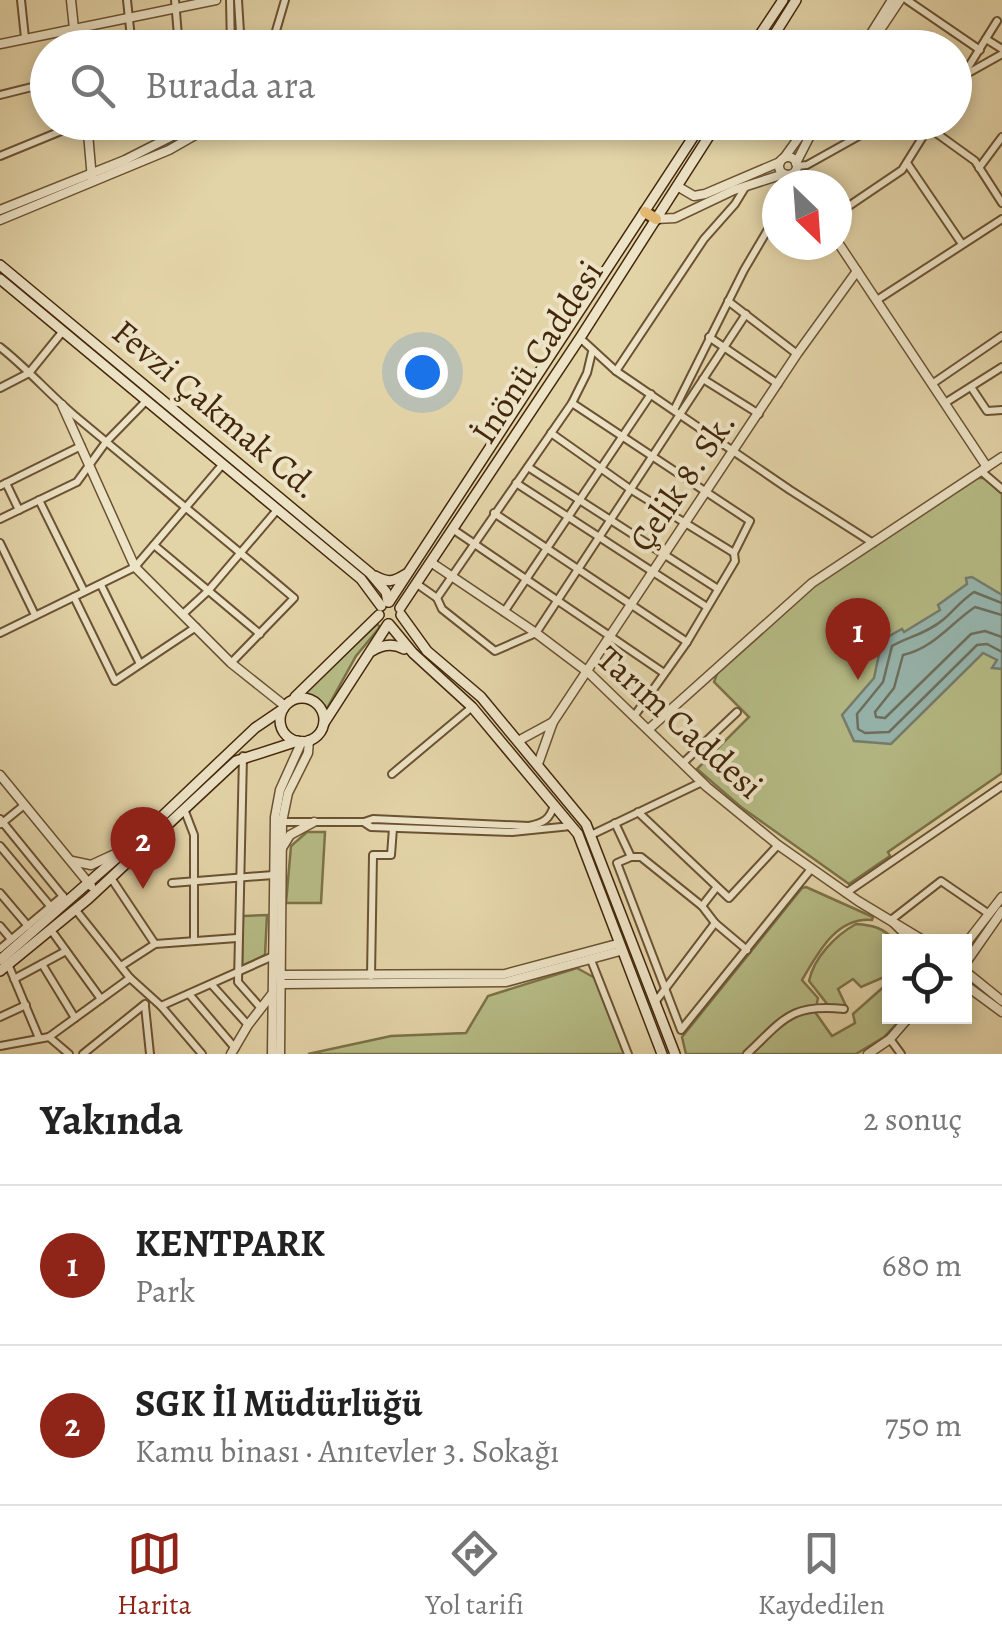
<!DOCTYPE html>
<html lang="tr">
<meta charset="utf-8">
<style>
body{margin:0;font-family:Alegreya,serif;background:#f2f2f2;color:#222}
.controls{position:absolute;right:30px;bottom:30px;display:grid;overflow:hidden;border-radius:0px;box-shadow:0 5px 15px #0003}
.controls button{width:90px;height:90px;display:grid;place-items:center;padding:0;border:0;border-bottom:2px solid #e0e0e0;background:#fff;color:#222;font:50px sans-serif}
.compass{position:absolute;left:762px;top:170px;width:90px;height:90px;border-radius:50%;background:#fff;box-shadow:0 5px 15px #0003;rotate:155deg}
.you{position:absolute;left:422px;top:372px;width:35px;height:35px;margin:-25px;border:8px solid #fff;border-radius:50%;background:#1a73e8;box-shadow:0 0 0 15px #1a73e833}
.badge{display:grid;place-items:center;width:65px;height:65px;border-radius:50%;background:#8f2418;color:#fff;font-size:32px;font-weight:700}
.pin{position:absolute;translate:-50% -82px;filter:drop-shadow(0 2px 5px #0008)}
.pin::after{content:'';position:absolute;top:52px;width:35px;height:30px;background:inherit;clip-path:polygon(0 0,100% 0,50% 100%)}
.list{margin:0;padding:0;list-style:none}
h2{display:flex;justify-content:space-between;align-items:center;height:130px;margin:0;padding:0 40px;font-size:42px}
h2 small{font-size:32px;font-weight:400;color:#767676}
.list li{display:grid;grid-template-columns:65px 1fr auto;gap:30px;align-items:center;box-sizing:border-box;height:160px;padding:0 40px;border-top:2px solid #e0e0e0}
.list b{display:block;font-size:38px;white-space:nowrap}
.list p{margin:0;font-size:32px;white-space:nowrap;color:#767676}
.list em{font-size:32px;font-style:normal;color:#767676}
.icon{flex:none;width:55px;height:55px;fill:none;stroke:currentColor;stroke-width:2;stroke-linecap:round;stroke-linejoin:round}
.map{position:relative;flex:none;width:1002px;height:1054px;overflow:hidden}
.search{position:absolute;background:#fff;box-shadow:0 5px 15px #0003;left:30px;right:30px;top:30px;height:110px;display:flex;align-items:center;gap:25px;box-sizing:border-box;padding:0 35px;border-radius:55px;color:#767676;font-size:38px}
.sheet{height:450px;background:#fff}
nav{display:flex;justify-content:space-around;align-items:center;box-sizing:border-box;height:140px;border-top:2px solid #e0e0e0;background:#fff;font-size:28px;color:#767676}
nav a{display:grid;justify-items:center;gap:5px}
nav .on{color:#8f2418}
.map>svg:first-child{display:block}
.green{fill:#b6bc86;stroke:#7c7248;stroke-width:2.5}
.water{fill:#97b7b0;stroke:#757d6e;stroke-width:2.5}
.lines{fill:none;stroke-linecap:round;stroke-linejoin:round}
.shore{stroke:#6d6f5e;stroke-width:2.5}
.minor-casing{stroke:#6b5232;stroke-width:10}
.tertiary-casing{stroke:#6b5232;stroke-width:11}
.secondary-casing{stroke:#43270b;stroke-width:12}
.primary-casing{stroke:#43270b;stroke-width:14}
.minor{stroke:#ede3c6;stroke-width:6}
.tertiary{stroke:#ede3c6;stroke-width:8}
.secondary{stroke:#ede3c6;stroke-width:9}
.primary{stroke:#e2ba74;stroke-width:10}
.labels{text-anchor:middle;stroke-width:8;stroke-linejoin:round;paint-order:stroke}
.street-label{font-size:35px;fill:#43270b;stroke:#ede3c6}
</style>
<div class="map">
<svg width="1002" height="1054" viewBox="0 0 1002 1054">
<rect width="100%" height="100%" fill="#e3d4a8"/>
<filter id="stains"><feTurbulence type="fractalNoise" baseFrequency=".002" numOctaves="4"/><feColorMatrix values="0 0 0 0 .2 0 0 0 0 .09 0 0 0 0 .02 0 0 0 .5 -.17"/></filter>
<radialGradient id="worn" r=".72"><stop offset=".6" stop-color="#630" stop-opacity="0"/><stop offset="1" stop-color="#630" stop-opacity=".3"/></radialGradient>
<g class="green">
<polygon points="978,478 985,478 1002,494 1002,773 888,852 890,856 849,884 741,807 697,769 749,717 714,682 718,671 819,581"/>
<polygon points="377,624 380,627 356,656 325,712 312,697 303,694"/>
<polygon points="307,832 325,832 321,903 286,903 291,846"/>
<path d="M 806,887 L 873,917 L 872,920 C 836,917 818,953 802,980 L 818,998 L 815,1012 L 832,1036 L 855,1023 L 853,1014 L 889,982 L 890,1016 L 903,1017 L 884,1037 L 856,1054 L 686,1054 L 682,1037 L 802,888 Z"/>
<polygon points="267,915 265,955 242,966 243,916"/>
<path d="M 856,924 C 873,925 884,928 895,941 L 890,942 L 889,975 L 861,987 L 853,979 L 838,989 L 846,1006 L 828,1005 L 809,981 C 814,957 836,935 856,924 Z"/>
<polygon points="577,968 595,978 624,1054 308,1054 391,1036 466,1033 488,996"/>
</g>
<polygon class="water" points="972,577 1002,595 1002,669 992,668 997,660 983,653 891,744 854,741 842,715 874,678 882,640 902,629 904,632 940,610 938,605 967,584 966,578"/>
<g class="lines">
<g class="shore">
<path d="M 1002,603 L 974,592 C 962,600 954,610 944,619 C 928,633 908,637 892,646 L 883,682 L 857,714 L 858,729 L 865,733 L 889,732 L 977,645 L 987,644 L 1002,652"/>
<path d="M 1002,615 L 975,607 C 951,623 934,648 903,655 L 894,688 L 875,712 L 876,717 L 885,718 L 971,634 L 985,631 L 1002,637"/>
</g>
<defs>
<g id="minor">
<polyline points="21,0 25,38"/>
<polyline points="127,0 132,48"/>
<polyline points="175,0 179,48"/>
<polyline points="230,0 231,48"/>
<polyline points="238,0 241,48"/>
<polyline points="907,0 980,50"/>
<polyline points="986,39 1002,49"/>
<polyline points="271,48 285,0"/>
<polyline points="954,81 1002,54"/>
<polyline points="954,90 997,21"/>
<polyline points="0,95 48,83"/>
<polyline points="921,122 975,161 1002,203"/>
<polyline points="0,156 83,122"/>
<polyline points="907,163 962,244"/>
<polyline points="797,166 807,165 884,122"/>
<polyline points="979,168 1002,137"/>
<polyline points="798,185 799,184"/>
<polyline points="837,214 902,170 932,122"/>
<polyline points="877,300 1002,219"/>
<polyline points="728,301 797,354"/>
<polyline points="709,337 778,384"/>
<polyline points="580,338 616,371 790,490 873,543"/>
<path d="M 0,347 C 27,368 48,393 74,415 C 147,476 221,536 294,598 L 231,663"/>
<polyline points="592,352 587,373 572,403 437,598 442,609 495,651 536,633 746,314"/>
<polyline points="616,371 704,239 735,204 746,186"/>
<polyline points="703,379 759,414"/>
<polyline points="932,384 1002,336"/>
<polyline points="971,387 987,411 1002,410"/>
<polyline points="0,388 29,373 63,331"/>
<polyline points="572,403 750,521 734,553 735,561 687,642 635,715"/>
<polyline points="945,403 1002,367"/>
<polyline points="674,410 744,270 777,214"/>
<polyline points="551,433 630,489 734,553"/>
<polyline points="528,467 718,589"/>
<polyline points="981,471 1002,489"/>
<polyline points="6,483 19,510"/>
<polyline points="516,483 707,607"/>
<polyline points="0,486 81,446"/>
<polyline points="39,500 84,591"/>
<polyline points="494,513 687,642"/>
<polyline points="0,519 77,482 106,442 146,401"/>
<polyline points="454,530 664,673"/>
<polyline points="0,543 35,615"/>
<polyline points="154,545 260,634"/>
<polyline points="417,584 437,598"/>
<polyline points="101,585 140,664"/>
<polyline points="74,597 115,681 196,627"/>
<polyline points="504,612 651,394"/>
<polyline points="183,614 208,591 277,510"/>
<polyline points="0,633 135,567 222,465"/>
<polyline points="243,756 238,982 260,1007"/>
<polyline points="683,763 737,712"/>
<polyline points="392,774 472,707"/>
<polyline points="184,809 194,835 194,941"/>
<polyline points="638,812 729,898 778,845"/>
<polyline points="0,819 66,900"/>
<path d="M 282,822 L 364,822 L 373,819 L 529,826 C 544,823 550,819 554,805"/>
<polyline points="365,823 371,827 512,832 571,826"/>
<polyline points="615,823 631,857"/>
<polyline points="1,824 23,806"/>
<polyline points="591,835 702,782"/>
<polyline points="0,846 51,907"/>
<polyline points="111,878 155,944"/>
<polyline points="172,883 273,875"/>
<polyline points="0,893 28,926"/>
<polyline points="846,893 1002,786"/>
<polyline points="702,906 716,888"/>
<polyline points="75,909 130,978 161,1006 202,1054"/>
<polyline points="891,920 941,881 989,914"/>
<polyline points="0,926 11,939"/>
<polyline points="51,930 101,999"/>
<polyline points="0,949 63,896"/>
<polyline points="747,950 715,923 702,906 641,857 631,857 617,863 681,1030 811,869"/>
<polyline points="591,960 628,1054"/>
<polyline points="8,964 39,1038"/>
<polyline points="42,964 75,1018"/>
<polyline points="121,966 155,944 237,938"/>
<polyline points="371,976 373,855 391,855 393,828"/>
<polyline points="14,979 66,951"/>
<polyline points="212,985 248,1025"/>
<polyline points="189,994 235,1048"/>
<polyline points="656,1001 715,923"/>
<polyline points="145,1006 150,1054"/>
<polyline points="161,1006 271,957"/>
<polyline points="0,1017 26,1005"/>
<polyline points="49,1037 69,1054"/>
<polyline points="890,1039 901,1054"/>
<polyline points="0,1046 49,1037 130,978"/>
<polyline points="83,1054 145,1004"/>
<path d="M 747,1054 C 783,1020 791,1003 844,1009"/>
</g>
<g id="tertiary">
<polyline points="71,0 76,48"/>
<polyline points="0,44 216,0"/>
<polyline points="862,48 892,0"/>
<polyline points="868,48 900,0"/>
<polyline points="87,122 92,179"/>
<circle cx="788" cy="166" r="9"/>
<polyline points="784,158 810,122"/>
<polyline points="796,163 817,122"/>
<polyline points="677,186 694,196 705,194 780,162"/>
<polyline points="0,210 125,160 200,122"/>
<polyline points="656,219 675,218 734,190 784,174"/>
<polyline points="0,220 169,150 218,122"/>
<polyline points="837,241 987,467"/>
<polyline points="62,405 135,567 231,663 285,706"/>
<polyline points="432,563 536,633 589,673 707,787 778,845 858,901 926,942"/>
<polyline points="649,729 812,583 1002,457"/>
<polyline points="518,741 553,722"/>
<polyline points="538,764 553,722 797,354 857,271"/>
<polyline points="0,775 91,886"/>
<polyline points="282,848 290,835 314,822"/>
<polyline points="72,861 91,865 115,854"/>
<polyline points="894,923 913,942"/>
<polyline points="964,946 1002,897"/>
<polyline points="965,964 1002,911"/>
<polyline points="965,971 1002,1001"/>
<polyline points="282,975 505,974 617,944"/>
<polyline points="281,984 506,982 620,951"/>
<polyline points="964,984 1002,1012"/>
<polyline points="231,1054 248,1025 272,994"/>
<polyline points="272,1054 275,817 280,790 302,741"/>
<polyline points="280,1054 282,822 288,793 308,753 309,740"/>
<polyline points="868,1054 890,1039 910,1016"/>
</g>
<g id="secondary">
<polyline points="751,48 783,0"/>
<polyline points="766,48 796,0"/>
<polyline points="0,265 370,573 386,592 388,602"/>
<polyline points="0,279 361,579 381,606"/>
<path d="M 375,576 C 388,583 393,582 406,574"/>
<polyline points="389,602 703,122"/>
<polyline points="400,608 580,338 718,122"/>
<polyline points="401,615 427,651 481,697 586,824 675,1054"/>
<polyline points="389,624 413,653 472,707 578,834 662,1054"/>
<path d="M 372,651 C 383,644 393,643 404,649"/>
<polyline points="295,697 379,615"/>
<circle cx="302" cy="720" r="22"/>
<polyline points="324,723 388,624"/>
<polyline points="0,960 136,841 255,728 283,709"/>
<polyline points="0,971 88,899 236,761 298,741"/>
</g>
<polyline id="primary" points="645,212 656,219"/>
</defs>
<use href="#minor" class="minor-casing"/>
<use href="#tertiary" class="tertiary-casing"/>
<use href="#secondary" class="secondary-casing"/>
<use href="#primary" class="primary-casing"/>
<use href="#minor" class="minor"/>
<use href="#tertiary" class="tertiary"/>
<use href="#secondary" class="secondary"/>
<use href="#primary" class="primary"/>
</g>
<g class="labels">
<g class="street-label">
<text transform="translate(537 352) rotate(-57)" y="12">İnönü Caddesi</text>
<text transform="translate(216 409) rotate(40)" y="12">Fevzi Çakmak Cd.</text>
<text transform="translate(682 481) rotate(-56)" y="12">Çelik 8. Sk.</text>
<text transform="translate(680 722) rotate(42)" y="12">Tarım Caddesi</text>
</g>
</g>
<rect width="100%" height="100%" filter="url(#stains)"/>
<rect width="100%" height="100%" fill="url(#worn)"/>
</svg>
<div class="controls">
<button><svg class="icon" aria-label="locate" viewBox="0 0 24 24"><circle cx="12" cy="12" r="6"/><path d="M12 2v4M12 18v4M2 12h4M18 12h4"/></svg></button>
</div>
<svg class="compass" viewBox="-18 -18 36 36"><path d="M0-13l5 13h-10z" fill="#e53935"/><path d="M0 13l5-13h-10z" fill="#767676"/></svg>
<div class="you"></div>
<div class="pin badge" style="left:858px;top:680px">1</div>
<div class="pin badge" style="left:143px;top:889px">2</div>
<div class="search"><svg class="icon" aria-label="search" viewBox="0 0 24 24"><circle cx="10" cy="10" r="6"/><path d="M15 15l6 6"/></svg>Burada ara</div>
</div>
<section class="sheet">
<h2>Yakında<small>2 sonuç</small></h2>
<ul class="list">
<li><span class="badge">1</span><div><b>KENTPARK</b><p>Park</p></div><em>680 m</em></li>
<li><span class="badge">2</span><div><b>SGK İl Müdürlüğü</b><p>Kamu binası · Anıtevler 3. Sokağı</p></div><em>750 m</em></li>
</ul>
</section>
<nav>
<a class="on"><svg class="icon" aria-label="map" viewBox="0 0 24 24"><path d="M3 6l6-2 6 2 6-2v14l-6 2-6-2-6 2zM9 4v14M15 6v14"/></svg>Harita</a>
<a><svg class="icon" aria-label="directions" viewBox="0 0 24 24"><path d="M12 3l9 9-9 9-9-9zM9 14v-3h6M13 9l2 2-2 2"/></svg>Yol tarifi</a>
<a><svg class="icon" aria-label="saved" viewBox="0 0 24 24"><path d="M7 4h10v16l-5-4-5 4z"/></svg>Kaydedilen</a>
</nav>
